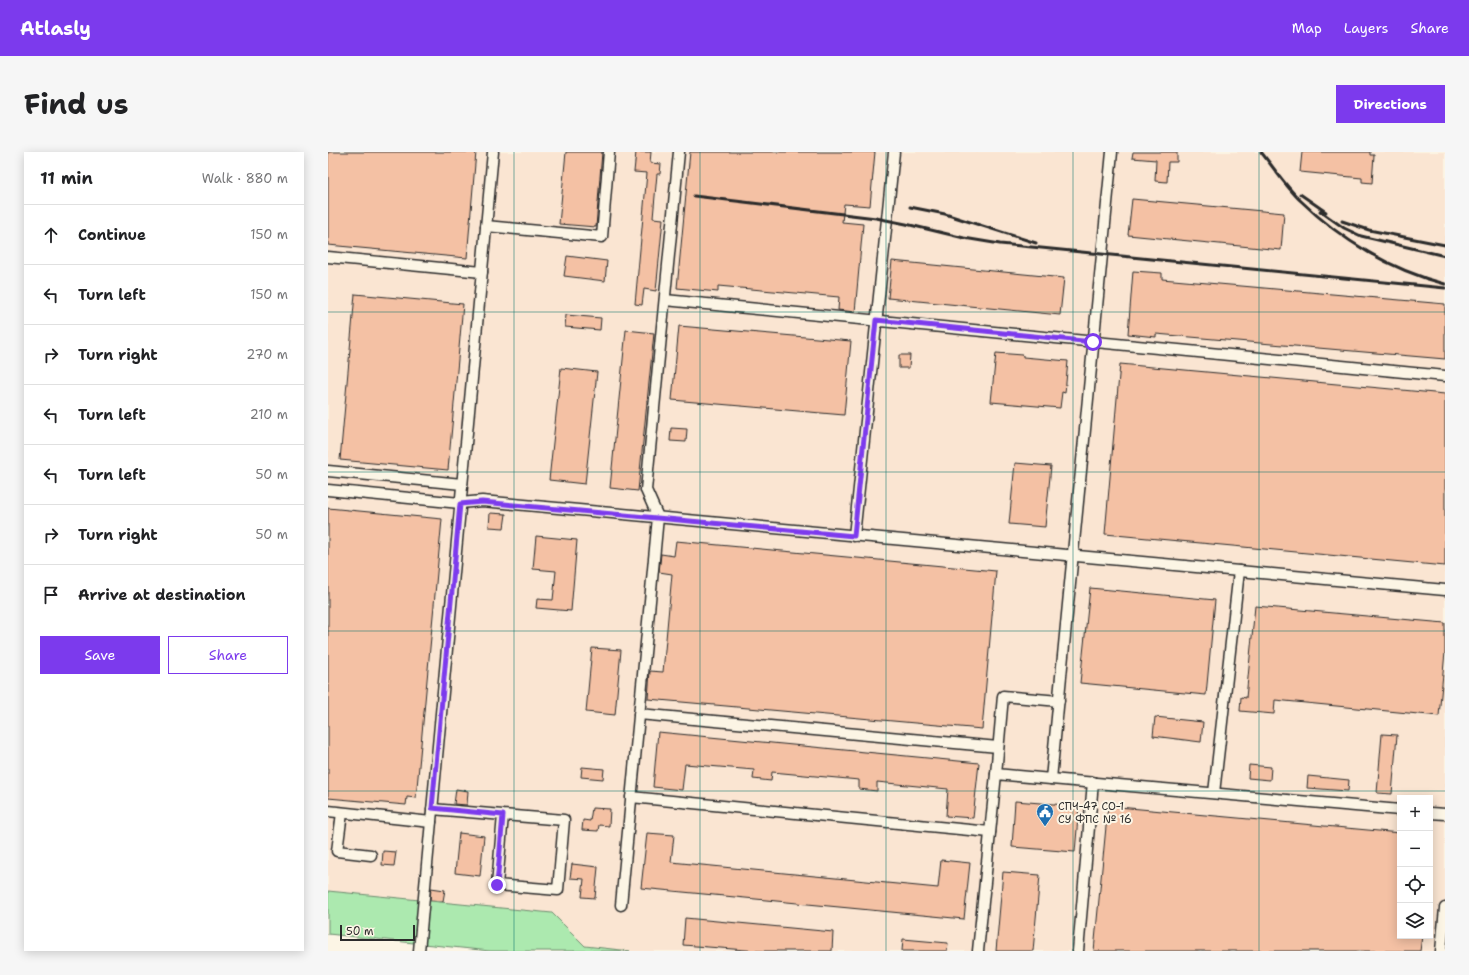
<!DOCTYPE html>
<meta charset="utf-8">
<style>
body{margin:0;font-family:"Shantell Sans",sans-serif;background:#f6f6f6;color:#202124}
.controls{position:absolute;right:12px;bottom:12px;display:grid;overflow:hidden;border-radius:0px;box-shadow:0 2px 10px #0003}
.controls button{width:36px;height:36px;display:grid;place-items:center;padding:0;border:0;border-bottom:1px solid #e0e0e0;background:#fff;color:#202124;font:20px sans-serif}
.scale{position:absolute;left:12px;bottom:10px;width:75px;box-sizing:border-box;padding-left:4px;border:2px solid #2b2b2b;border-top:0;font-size:11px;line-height:14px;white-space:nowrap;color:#2b2b2b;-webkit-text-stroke:3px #fcf5e5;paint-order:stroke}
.stop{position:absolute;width:12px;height:12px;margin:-9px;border:3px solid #7c3aed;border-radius:50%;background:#fff}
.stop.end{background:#7c3aed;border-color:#fff;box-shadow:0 1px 4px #0008}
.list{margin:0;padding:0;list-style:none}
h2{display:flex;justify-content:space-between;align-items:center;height:52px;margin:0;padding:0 16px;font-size:17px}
h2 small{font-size:13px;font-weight:400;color:#757577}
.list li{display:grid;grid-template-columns:26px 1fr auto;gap:12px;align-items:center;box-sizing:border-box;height:60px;padding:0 16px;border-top:1px solid #e0e0e0}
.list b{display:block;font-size:15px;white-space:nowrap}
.list em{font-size:13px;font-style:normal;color:#757577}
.actions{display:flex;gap:8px;padding:12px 16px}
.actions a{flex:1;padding:9px 0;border:1px solid #7c3aed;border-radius:0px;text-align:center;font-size:14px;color:#7c3aed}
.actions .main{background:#7c3aed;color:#fff}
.icon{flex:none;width:22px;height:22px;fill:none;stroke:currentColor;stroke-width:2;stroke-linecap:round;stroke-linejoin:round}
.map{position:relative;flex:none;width:1117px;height:799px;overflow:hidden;border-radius:0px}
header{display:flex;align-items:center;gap:24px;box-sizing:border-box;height:56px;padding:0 20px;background:#7c3aed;color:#fff}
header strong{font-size:19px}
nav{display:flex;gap:22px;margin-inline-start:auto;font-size:14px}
.intro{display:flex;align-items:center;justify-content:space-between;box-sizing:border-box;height:96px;padding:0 24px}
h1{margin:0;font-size:28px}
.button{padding:10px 18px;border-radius:0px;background:#7c3aed;color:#fff;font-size:14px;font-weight:700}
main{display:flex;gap:24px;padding:0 24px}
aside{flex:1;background:#fff;border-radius:0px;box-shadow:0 2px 10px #0003}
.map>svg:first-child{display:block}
.built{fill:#fae5d2;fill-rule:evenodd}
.green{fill:#ace9af;stroke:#6c8a6d}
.building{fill:#f4c1a4;stroke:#2b2b2b}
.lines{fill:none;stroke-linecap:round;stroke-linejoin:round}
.minor-casing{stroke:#2b2b2b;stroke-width:13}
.minor{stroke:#fcf5e5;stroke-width:10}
.rail{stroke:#2b2b2b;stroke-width:3}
.route{stroke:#7c3aed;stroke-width:5}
.grid{fill:none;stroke:#0f766e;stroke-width:1;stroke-opacity:0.55}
.labels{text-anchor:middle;stroke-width:4;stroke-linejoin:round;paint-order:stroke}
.poi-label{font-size:11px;fill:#2b2b2b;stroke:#fcf5e5;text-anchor:start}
</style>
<header>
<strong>Atlasly</strong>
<nav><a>Map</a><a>Layers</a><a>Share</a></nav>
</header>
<div class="intro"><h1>Find us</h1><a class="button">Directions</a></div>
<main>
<aside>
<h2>11 min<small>Walk · 880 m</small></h2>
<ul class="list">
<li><svg class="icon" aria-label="ahead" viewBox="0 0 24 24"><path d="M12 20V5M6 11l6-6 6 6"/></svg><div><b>Continue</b></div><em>150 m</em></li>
<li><svg class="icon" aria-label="left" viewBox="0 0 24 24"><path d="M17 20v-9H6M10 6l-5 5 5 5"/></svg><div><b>Turn left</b></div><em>150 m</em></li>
<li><svg class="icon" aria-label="right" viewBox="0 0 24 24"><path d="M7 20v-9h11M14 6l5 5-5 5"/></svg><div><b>Turn right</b></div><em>270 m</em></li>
<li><svg class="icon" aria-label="left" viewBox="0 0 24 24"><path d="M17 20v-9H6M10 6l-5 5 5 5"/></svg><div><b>Turn left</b></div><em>210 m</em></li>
<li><svg class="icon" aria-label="left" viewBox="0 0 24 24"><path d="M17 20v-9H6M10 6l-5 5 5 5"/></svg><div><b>Turn left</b></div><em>50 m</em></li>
<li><svg class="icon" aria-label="right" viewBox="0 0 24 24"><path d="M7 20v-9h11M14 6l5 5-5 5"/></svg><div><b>Turn right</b></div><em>50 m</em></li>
<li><svg class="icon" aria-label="arrive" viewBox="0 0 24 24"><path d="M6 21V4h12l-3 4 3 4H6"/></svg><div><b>Arrive at destination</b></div></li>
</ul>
<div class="actions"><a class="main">Save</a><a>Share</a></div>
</aside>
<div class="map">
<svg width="1117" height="799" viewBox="0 0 1117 799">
<rect width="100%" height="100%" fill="#fcf5e5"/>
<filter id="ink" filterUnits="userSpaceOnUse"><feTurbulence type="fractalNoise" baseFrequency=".025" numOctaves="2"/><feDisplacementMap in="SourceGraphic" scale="8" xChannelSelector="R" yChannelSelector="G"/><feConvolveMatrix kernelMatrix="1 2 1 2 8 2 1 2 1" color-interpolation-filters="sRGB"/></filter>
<g filter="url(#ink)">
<path class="built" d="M 0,0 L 1117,0 L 1117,799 L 302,799 L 257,795 L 224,761 L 0,739 ZM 1072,646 L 1102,646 L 1102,784 L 1072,784 Z"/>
<polygon class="green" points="0,739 224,761 257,794 302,799 162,799 0,782"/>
<g class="building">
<polygon points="0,0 148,0 139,106 0,93"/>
<polygon points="238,0 274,0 268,75 231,72"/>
<polygon points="308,0 323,0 322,11 333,12 332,22 329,22 325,66 335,67 328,139 316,137 314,153 307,152 319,21 306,20"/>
<polygon points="362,0 547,0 542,54 516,52 514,70 535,72 527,160 510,158 511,145 390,134 390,140 349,136"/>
<polygon points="805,0 849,0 849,10 840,10 839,30 827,29 828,8 804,6"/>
<polygon points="974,0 1042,0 1042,3 1046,3 1044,31 1034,30 1034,26 972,20"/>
<polygon points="804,47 956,61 953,98 800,83"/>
<polygon points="239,104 279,109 277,129 236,124"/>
<polygon points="564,109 736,126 732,163 560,146"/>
<polygon points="805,119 834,121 834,127 1117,152 1117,207 828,182 828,185 800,182"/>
<polygon points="27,142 135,152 120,318 12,308"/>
<polygon points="238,163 273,166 272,178 237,175"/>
<polygon points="351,174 523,189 516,263 344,248"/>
<polygon points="298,178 326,181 310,339 282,336"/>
<polygon points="668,201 695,203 695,205 740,209 737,241 734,240 732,256 663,250"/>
<polygon points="571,203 582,203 581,216 571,216"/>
<polygon points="792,212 1117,242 1117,414 777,382"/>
<polygon points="233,216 269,220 257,332 221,328"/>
<polygon points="343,276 359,277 358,290 342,289"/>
<polygon points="687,311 723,314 717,375 681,372"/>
<polygon points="0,356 114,367 88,646 79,645 78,653 0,646"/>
<polygon points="162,361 178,362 176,376 161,375"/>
<polygon points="208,384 249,388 243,459 208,456 209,447 225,448 228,419 205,417"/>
<polygon points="348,389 668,419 654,577 320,547 322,519 335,520 344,422 331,420 333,402 346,404"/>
<polygon points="762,436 887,448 878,543 752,531"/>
<polygon points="927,454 1117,471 1117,500 1111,564 947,548 946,562 912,559 913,545 918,546"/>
<polygon points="264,496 293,498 287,563 258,560"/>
<polygon points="827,565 875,570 873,590 825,584"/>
<polygon points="330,580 651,611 645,666 618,664 620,637 549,630 549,639 531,637 531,628 444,620 443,629 425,627 426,618 357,612 354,638 325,635"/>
<polygon points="1054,582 1069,583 1064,642 1049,641"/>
<polygon points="921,613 943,615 942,628 920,626"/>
<polygon points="254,615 276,617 275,627 253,625"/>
<polygon points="980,624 1021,628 1020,639 979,636"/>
<polygon points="128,637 140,639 139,653 126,652"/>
<polygon points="687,649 751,654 747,700 684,695"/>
<polygon points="780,654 1072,681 1072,784 1094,784 1092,799 766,799"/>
<polygon points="264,656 282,657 281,674 271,673 270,679 254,678 255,668 262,669"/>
<polygon points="131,681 156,684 152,724 127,721"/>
<polygon points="319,681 346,683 343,710 610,736 613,708 642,711 636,767 313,736"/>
<polygon points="55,699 68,700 66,714 54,713"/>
<polygon points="244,712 270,715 267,746 254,745 256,727 242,726"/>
<polygon points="675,720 712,723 705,799 668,799"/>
<polygon points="103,736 117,738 115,749 102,748"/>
<polygon points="357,766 505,780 504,799 430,799 355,793"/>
<polygon points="575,787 620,791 619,799 574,799"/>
</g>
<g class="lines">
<defs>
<g id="minor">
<polyline points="158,74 274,85 281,0"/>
<polyline points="0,105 154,120"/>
<polyline points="337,148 1117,224"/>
<polyline points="0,319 134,332"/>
<polyline points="0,338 132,351 154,349 1117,438"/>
<polyline points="526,384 566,0"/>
<polyline points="311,562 670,595"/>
<polyline points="668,622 675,544 731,549"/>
<polyline points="723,627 1072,658"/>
<polyline points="886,641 911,419"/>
<polyline points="303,645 662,680"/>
<polyline points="104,657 236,668 230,738 169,733 175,663"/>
<polyline points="0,659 103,670"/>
<polyline points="14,661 9,699 43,703"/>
<polyline points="1102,661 1117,662"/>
<polyline points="293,753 330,365 318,338 351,0"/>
<polyline points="91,799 165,0"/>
<polyline points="650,799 668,622 723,627 784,0"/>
<polyline points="750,799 765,630"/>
<polyline points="1113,799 1117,756"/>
</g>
</defs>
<use href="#minor" class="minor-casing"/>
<use href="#minor" class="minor"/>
<g class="rail">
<path d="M 933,0 C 946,16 958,35 973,49 C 1013,88 1063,118 1117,132"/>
<polyline points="972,42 998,60"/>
<polyline points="366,44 548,66 578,72 636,86 672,92 1117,136"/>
<polyline points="582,55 617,62 708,91"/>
<polyline points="992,59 1016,76 1033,84 1117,104"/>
<polyline points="1014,69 1041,78 1117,93"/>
</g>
</g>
</g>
<g class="lines" filter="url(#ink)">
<polyline class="route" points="169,733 175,663 104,656 132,352 154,350 526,384 548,168 765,190"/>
</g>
<path class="grid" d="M 186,0 L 186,799M 372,0 L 372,799M 558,0 L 558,799M 745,0 L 745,799M 931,0 L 931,799M 0,160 L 1117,160M 0,320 L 1117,320M 0,479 L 1117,479M 0,639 L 1117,639"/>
<defs>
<symbol id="civic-pin" viewBox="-11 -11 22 30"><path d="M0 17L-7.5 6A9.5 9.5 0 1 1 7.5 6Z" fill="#1f6fb2" stroke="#fcf5e5"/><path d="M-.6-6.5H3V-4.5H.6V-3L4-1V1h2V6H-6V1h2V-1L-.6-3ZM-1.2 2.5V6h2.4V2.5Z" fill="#fff"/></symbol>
</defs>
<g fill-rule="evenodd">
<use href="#civic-pin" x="707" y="650" width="20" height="27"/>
</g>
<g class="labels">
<g class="poi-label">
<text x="730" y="658">СПЧ-47 СО-1<tspan x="730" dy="13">СУ ФПС № 16</tspan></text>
</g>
</g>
</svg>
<div class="controls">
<button>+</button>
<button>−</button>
<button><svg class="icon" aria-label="locate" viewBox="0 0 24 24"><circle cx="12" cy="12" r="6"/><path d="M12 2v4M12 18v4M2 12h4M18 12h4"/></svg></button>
<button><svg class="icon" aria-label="layers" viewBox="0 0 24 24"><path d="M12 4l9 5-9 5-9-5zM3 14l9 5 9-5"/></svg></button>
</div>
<div class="scale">50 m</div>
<div class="stop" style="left:765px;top:190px"></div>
<div class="stop end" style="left:169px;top:733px"></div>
</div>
</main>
